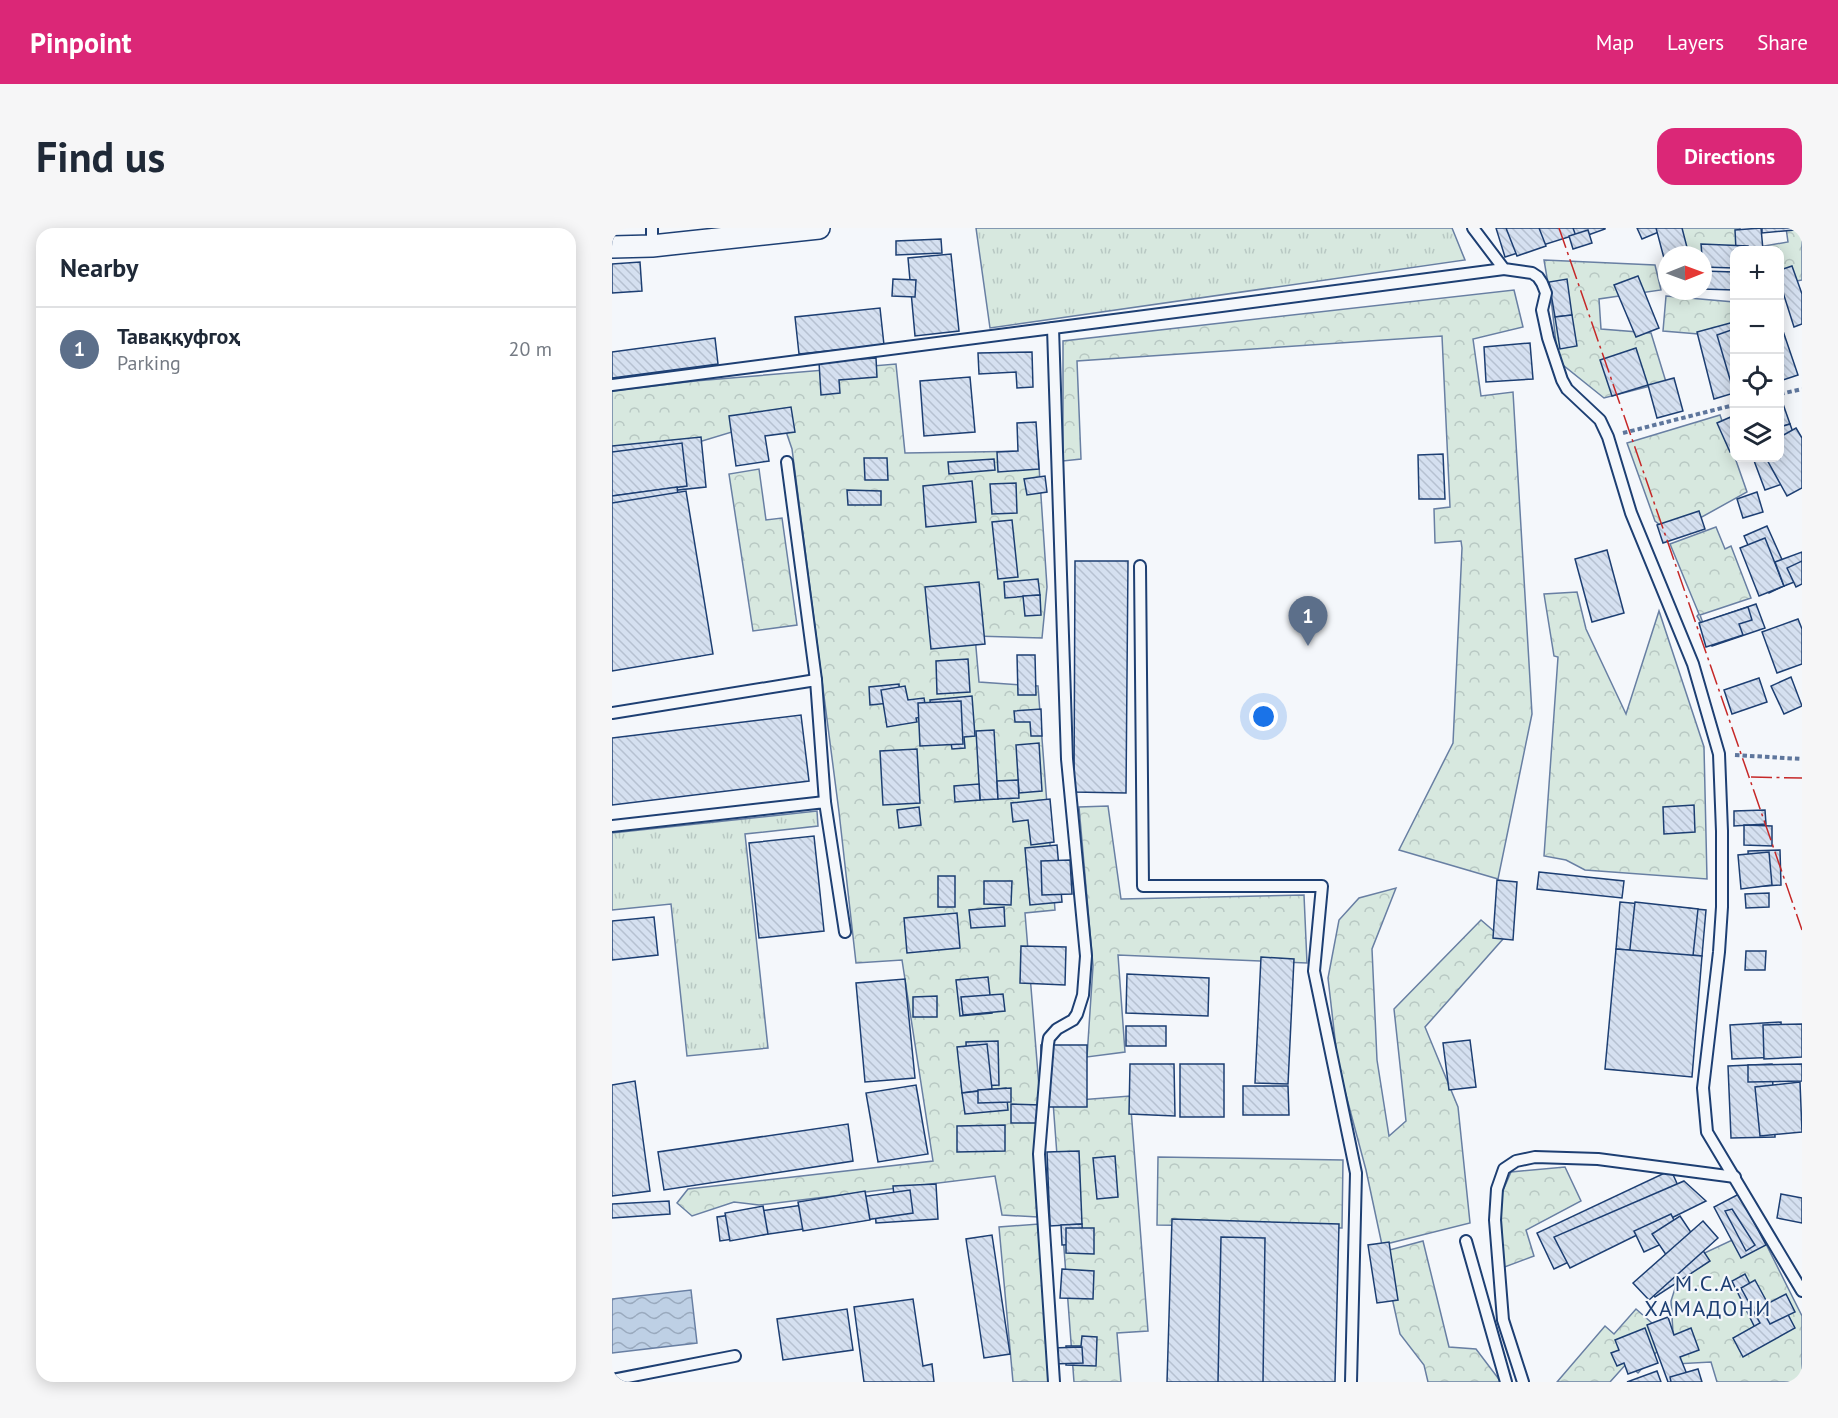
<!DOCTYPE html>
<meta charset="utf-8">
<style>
body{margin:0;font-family:"PT Sans",sans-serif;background:#f6f6f7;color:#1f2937}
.controls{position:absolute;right:18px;top:18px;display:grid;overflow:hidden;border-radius:12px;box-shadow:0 3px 15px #0003}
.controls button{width:54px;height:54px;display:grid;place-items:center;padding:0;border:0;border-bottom:2px solid #e0e1e3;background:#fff;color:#1f2937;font:30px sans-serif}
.compass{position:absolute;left:1046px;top:18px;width:54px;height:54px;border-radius:50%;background:#fff;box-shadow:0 3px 15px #0003;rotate:89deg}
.you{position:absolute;left:652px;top:489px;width:21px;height:21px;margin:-15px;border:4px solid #fff;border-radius:50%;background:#1a73e8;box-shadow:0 0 0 9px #1a73e833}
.badge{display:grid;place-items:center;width:39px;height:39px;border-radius:50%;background:#db2777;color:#fff;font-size:20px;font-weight:700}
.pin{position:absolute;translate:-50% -50px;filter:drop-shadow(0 2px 3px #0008)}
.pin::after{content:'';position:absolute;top:32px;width:21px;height:18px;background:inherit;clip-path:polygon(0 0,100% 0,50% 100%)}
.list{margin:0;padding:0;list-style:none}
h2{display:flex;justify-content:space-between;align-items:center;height:78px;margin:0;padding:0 24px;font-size:26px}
h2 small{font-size:20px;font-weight:400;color:#747a83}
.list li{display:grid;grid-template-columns:39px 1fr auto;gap:18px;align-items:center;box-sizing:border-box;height:84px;padding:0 24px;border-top:2px solid #e0e1e3}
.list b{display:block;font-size:22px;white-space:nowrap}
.list p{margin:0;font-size:20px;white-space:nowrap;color:#747a83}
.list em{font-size:20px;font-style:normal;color:#747a83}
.icon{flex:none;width:33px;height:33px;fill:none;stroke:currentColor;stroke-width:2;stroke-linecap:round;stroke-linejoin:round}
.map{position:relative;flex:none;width:1190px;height:1154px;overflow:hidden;border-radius:18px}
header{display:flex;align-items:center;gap:36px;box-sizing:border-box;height:84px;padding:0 30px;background:#db2777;color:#fff}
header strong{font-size:28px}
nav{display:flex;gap:33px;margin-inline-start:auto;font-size:21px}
.intro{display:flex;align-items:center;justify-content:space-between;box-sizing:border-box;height:144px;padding:0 36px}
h1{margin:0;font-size:42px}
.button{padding:15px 27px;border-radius:18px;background:#db2777;color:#fff;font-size:21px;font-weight:700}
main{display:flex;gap:36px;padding:0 36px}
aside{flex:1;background:#fff;border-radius:18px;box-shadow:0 3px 15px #0003}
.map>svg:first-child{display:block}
.grass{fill:url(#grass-tufts);stroke:#687fa3;stroke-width:1.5}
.forest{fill:url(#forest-crowns);stroke:#687fa3;stroke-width:1.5}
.water{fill:url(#water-waves);stroke:#687fa3;stroke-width:1.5}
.building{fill:url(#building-back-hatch);stroke:#1d3f73;stroke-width:1.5}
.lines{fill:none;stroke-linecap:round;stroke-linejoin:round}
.lane-casing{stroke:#1d3f73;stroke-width:14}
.street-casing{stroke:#1d3f73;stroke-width:24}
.path{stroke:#5e769c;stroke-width:4;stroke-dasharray:4.5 3;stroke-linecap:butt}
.lane{stroke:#f4f7fb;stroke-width:10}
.street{stroke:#f4f7fb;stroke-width:21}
.power{stroke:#c62828;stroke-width:1.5;stroke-dasharray:21 4.5 3 4.5;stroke-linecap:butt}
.labels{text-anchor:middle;stroke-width:4.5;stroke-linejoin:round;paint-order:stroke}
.quarter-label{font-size:22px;letter-spacing:1.5px;fill:#1d3f73;stroke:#f4f7fb}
</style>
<header>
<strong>Pinpoint</strong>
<nav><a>Map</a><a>Layers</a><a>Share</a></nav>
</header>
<div class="intro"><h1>Find us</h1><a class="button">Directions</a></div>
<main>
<aside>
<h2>Nearby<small></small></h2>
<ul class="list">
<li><span class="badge" style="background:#5c6f8a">1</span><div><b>Таваққуфгоҳ</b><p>Parking</p></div><em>20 m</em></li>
</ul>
</aside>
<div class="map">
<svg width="1190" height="1154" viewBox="0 0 1190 1154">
<defs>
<pattern id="grass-tufts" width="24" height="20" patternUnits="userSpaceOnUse" patternTransform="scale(1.5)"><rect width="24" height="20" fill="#d7e8df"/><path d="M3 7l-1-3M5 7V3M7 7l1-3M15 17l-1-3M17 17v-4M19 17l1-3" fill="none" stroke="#b8c8c3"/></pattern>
<pattern id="forest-crowns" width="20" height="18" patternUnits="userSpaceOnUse" patternTransform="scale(1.5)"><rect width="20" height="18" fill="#d7e8df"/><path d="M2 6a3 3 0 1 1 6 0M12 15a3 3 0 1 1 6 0" fill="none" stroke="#b8c8c3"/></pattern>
<pattern id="water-waves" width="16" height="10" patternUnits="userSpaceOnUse" patternTransform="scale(1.5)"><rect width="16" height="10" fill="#bed0e5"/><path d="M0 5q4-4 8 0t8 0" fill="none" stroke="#9aaabe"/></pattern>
<pattern id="building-back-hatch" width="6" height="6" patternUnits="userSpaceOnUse" patternTransform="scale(1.5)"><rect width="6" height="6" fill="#d5e0f0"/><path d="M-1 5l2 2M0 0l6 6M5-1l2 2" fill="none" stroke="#b6c1d1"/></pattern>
</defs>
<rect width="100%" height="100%" fill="#f4f7fb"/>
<g class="grass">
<polygon points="364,0 840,0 853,32 378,100"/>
<polygon points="205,583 206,598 133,606 156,820 75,828 59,676 0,682 0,605"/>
</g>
<g class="forest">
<polygon points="1054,0 1128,0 1128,22 1122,22 1122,34 1095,33 1095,48 1091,48 1091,27 1055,27 1055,47 1053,47"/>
<polygon points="1174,0 1190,0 1190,52 1168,56 1168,22 1147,22 1146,19 1176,14"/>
<polygon points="932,32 1043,37 1049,62 987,71 989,101 1039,105 1054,154 992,170 946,133 940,79"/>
<polygon points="902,62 911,99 861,111 869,168 901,164 920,486 886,651 787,622 841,515 850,320 849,313 823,315 822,281 838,279 830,108 465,133 469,231 451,233 451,113"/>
<polygon points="1054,68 1122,74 1122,109 1051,103"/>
<polygon points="284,136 293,225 426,223 435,359 430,410 363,408 367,454 426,458 443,682 413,685 428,871 426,989 390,987 383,948 147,977 122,974 80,988 65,975 76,961 321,933 290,732 244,735 227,584 180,221 169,189 67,220 0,230 0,163 83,153"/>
<polygon points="1108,187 1135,264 1059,306 1043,293 1015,215"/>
<polygon points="147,241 154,292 170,290 185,397 141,403 117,246"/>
<polygon points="1104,299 1113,321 1119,318 1139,370 1088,387 1094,403 1085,388 1087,386 1058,316"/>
<polygon points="965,364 974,401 1014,486 1047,383 1092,519 1095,651 973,642 954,632 932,628 946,429 942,428 932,366"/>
<polygon points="496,578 509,671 692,667 695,735 506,727 513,824 475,829 481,738 467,579"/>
<polygon points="784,660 760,721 765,832 777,908 794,893 782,781 869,692 891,711 813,799 846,879 858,995 770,1017 754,942 726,837 716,750 727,692 747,670"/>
<polygon points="518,868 536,1103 505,1105 509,1154 462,1154 441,874"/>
<polygon points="546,929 731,932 730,1000 545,997"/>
<polygon points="953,939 969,973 914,1002 922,1028 890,1040 889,967 899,944"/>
<polygon points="427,996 438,1154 401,1154 387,999"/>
<polygon points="1146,1000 1190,1088 1190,1154 1105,1154 1099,1134 1063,1136 1059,1073 1071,1035"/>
<polygon points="811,1013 837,1119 864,1121 889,1154 816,1154 812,1137 788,1106 770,1024"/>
<polygon points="1024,1081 1057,1110 1026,1145 1015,1135 998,1154 945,1154 993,1098 1002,1106"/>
</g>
<polygon class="water" points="79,1062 85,1115 0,1125 0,1071"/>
<g class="building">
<polygon points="884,0 964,0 966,6 893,29"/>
<polygon points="894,0 927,0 934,18 905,28"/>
<polygon points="961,0 993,0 993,1 965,11"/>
<polygon points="1025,0 1054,0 1054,1 1030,11"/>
<polygon points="1044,0 1070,0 1077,27 1055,27 1055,34 1053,34"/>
<polygon points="1149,0 1151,22 1124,22 1123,2"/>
<polygon points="1150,0 1183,0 1183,2 1150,5"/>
<polygon points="976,2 980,15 961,21 957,8"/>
<polygon points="329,11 330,25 284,27 284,13"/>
<polygon points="1089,16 1136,18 1136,22 1122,22 1122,40 1091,39"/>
<polygon points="339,26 347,103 303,108 296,30"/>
<polygon points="28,34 30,63 0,65 0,36"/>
<polygon points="1180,38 1190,66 1190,96 1182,99 1168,55 1168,42"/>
<polygon points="1091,43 1122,44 1122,62 1091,61"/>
<polygon points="1026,48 1047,100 1024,109 1002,57"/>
<polygon points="281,51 304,52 303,69 280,68"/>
<polygon points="955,51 960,87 943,89 937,54"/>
<polygon points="268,80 272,117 187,126 183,89"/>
<polygon points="960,87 965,118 948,121 943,89"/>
<polygon points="1122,94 1122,165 1102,171 1085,104"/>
<polygon points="1122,101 1122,165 1105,107"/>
<polygon points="1171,103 1186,147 1168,153 1168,104"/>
<polygon points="103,110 106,136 0,150 0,124"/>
<polygon points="918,115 921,151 874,154 872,119"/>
<polygon points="1024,120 1036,157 1000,168 988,132"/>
<polygon points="420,124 421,159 405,160 404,144 367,146 366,125"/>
<polygon points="264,130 265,149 227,152 228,165 209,167 207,134"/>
<polygon points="358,149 363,204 312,208 308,153"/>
<polygon points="1062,150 1071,183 1045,190 1036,157"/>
<polygon points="1170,173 1178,196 1168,199 1168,174"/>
<polygon points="179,179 183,204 153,208 157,233 124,238 117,188"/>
<polygon points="1121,188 1122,222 1118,224 1105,195"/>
<polygon points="424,194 427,241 386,244 385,224 406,223 405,195"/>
<polygon points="1178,196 1190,229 1190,249 1153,262 1141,230 1168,230 1168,199"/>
<polygon points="1184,200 1190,210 1190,260 1175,268 1154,230 1168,230 1168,209"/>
<polygon points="89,209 94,259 0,269 0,218"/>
<polygon points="70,215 75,258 0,268 0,224"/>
<polygon points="831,226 833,271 807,271 806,227"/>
<polygon points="252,230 275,230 276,252 253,252"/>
<polygon points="382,231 383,242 337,246 336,234"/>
<polygon points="433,248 435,264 415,267 412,251"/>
<polygon points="360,253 364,294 314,299 311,258"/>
<polygon points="404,255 405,285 380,286 378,256"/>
<polygon points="65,259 88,428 0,440 0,268"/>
<polygon points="235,262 269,263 269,277 236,277"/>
<polygon points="74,263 101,426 0,443 0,275"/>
<polygon points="1145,264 1151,284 1131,290 1125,271"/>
<polygon points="1087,283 1093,301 1051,315 1045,297"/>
<polygon points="400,292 406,349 386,351 380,294"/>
<polygon points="1155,298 1180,354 1157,365 1132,308"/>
<polygon points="1153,310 1172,358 1147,368 1128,320"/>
<polygon points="995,322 1012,385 980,394 963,331"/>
<polygon points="1190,324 1190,351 1172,358 1163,334"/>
<polygon points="463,333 516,333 514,565 462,564"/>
<polygon points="1190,333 1190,356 1184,359 1175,340"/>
<polygon points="426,351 428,367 393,370 392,354"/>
<polygon points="367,354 373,416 319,421 313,359"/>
<polygon points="428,367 429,387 413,388 411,368"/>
<polygon points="1144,376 1153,400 1100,418 1092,394"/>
<polygon points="1136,379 1140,392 1127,396 1131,407 1094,419 1087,395"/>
<polygon points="1186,391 1190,401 1190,436 1165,445 1150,404"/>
<polygon points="405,427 423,427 424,467 406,467"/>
<polygon points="356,431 358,464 325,466 324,433"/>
<polygon points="1179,449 1190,478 1172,486 1159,458"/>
<polygon points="1147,450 1155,474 1120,486 1112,462"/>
<polygon points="287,456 288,474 258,477 257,459"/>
<polygon points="293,458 296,472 312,470 315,488 304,490 305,494 275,499 269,462"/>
<polygon points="360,468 363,508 352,509 353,520 340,521 338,509 321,510 318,472"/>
<polygon points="349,473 351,516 308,518 306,475"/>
<polygon points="429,481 430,508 419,508 418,494 403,494 402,483"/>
<polygon points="189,487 197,553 0,577 0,510"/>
<polygon points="382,502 386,571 368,572 364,503"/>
<polygon points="427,515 430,563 407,565 404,517"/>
<polygon points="305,521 308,575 271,577 268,523"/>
<polygon points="406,552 407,570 386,571 385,553"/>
<polygon points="367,556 368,572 343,574 342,558"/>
<polygon points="438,571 442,614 419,617 416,592 401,594 399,575"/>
<polygon points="1082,577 1083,604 1052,606 1051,579"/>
<polygon points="307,579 309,597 287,600 285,582"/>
<polygon points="1153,582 1154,596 1122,598 1122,583"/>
<polygon points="1132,597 1160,598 1160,618 1132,617"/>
<polygon points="202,608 212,703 147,710 137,615"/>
<polygon points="445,617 450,674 418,677 413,620"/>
<polygon points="1168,622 1169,657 1138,659 1136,623"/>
<polygon points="1157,624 1160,657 1129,661 1126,627"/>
<polygon points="458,632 460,666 430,667 429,633"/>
<polygon points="927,644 1012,653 1010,670 925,661"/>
<rect x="326" y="648" width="17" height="31"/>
<polygon points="885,652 905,654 901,712 881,710"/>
<polygon points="372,653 400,653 399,677 372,676"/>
<polygon points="1157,665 1157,679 1134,680 1133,666"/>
<polygon points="1008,674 1094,682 1090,728 1004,721"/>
<polygon points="1023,674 1086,681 1070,830 1007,823"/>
<polygon points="392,679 393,698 359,700 357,682"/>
<polygon points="345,685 348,720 295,725 292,690"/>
<polygon points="42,689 46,727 0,732 0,693"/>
<polygon points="409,718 454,719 453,757 408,755"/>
<polygon points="1004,721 1090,728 1080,849 993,841"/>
<polygon points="1134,723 1154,723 1153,742 1133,742"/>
<polygon points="649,729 682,731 676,856 643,855"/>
<polygon points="515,746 597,750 596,788 514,785"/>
<polygon points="376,749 380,785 348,788 344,752"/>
<polygon points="293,751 303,850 253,854 244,755"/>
<polygon points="391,766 393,783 351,787 349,769"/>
<polygon points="325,768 325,789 301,789 301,769"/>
<polygon points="1169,794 1171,829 1120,831 1118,797"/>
<polygon points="1190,796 1190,829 1152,831 1151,797"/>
<rect x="514" y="798" width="40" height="20"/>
<polygon points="858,812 864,859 837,862 831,815"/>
<polygon points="386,813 387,857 369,858 368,845 355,846 354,814"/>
<polygon points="375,816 380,861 350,865 345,819"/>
<rect x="429" y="817" width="46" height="62"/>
<polygon points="518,836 562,836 563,888 517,886"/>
<rect x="568" y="836" width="44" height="53"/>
<polygon points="1160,836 1163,909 1119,910 1116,838"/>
<polygon points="1190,836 1190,853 1136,854 1136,837"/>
<polygon points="23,853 38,963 0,968 0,857"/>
<polygon points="1188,854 1190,904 1148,908 1143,859"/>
<polygon points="304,857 316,926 266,934 254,865"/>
<polygon points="631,858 676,858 677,887 631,887"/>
<polygon points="394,860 396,882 353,886 350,865"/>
<polygon points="399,860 399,874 366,875 366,862"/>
<polygon points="399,876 429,877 429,895 399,895"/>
<polygon points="236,896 241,933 52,962 46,924"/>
<polygon points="393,897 393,923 345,924 345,898"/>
<polygon points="467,923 470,996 438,998 435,924"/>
<polygon points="503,928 506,969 485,971 481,930"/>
<polygon points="1059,942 1075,978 942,1041 925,1005"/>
<polygon points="1072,953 1094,973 958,1040 942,1009"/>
<polygon points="324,956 326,991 264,995 262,969 282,968 281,958"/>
<polygon points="298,962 301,985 108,1013 105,989"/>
<polygon points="253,963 258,992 191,1003 186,974"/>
<polygon points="1127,966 1154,1017 1129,1030 1102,979"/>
<polygon points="1169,966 1190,970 1190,995 1165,990"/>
<polygon points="57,973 58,986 0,990 0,976"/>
<polygon points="151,978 156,1006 118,1013 113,985"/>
<polygon points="1120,981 1143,1017 1134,1023 1113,983"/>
<polygon points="1059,986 1069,1007 1032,1024 1022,1003"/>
<polygon points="1068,988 1098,1033 1043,1069 1030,1049 1057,1031 1040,1006"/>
<polygon points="560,991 727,996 723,1154 555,1154"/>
<polygon points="1091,993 1106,1010 1037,1072 1021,1055"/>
<polygon points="470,996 471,1016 450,1017 449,997"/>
<polygon points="454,1000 482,1000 482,1026 454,1025"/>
<polygon points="380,1007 398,1126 372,1130 354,1011"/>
<polygon points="609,1009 653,1010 651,1154 606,1154"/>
<polygon points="777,1014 786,1072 765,1075 756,1017"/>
<polygon points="450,1041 482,1043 481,1071 448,1070"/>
<polygon points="1133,1046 1163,1105 1149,1112 1120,1053"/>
<polygon points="1143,1052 1161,1085 1172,1079 1183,1100 1131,1129 1121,1110 1148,1095 1129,1060"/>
<polygon points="1174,1066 1183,1084 1158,1096 1149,1079"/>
<polygon points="301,1071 311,1138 320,1136 322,1154 252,1154 242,1079"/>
<polygon points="235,1081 241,1122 171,1132 165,1091"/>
<polygon points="1056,1089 1062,1107 1079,1100 1087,1122 1068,1129 1078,1154 1056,1154 1035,1097"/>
<polygon points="1033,1100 1046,1135 1016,1146 1012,1135 1005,1138 999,1125 1007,1122 1003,1112"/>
<polygon points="470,1108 485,1109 484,1138 454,1137 454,1118 469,1118"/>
<polygon points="470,1119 471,1135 441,1136 440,1120"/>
<polygon points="1086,1141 1090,1154 1059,1154 1058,1149"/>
<polygon points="1045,1143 1049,1154 1015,1154"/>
</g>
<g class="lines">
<defs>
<g id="lane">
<polyline points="861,0 892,41 920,45 926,49 930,55 934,65 930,82 936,110 950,152 955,161 988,192 996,209 1019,285 1081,436 1107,526 1110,603 1110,679 1107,724 1091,860 1095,904 1190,1063"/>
<polyline points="40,18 40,0"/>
<polyline points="0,157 441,100"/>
<polyline points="175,234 204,452"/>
<polyline points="528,338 531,658 710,658 702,743 744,945 739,1154"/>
<polyline points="0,485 204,452 213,574"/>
<polyline points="0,598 213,574 233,704"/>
<polyline points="854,1013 894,1154"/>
<polyline points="0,1152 123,1128"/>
<polyline points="442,1154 427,926 436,816 437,810 445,801 461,792 465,786 471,767 474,728 455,531 441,100 892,41"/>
<polyline points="911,1154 891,1092 883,992 885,961 892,941 904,933 923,929 986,931 1123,949"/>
</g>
<polyline id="street" points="0,19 40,18 207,0"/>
</defs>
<use href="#lane" class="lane-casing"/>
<use href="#street" class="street-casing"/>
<g class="path">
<polyline points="1168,166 1190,161"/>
<polyline points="1011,205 1122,177"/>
<polyline points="1123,527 1190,531"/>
</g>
<use href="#lane" class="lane"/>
<use href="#street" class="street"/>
<g class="power">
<polyline points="947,0 1190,702"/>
<polyline points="1139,549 1190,550"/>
</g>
</g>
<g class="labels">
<g class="quarter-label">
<text x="1096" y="1063">М.С.А.<tspan x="1096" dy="25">ХАМАДОНИ</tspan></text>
</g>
</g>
</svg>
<div class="controls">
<button>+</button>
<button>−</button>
<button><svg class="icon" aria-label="locate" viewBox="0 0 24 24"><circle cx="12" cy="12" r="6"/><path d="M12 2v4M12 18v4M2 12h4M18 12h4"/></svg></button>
<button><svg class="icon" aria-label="layers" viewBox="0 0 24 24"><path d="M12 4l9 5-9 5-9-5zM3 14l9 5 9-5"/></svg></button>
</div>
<svg class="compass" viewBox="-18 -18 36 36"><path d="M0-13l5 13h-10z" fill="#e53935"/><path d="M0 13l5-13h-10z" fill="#747a83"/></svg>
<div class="you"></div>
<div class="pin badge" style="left:696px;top:418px;background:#5c6f8a">1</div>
</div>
</main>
